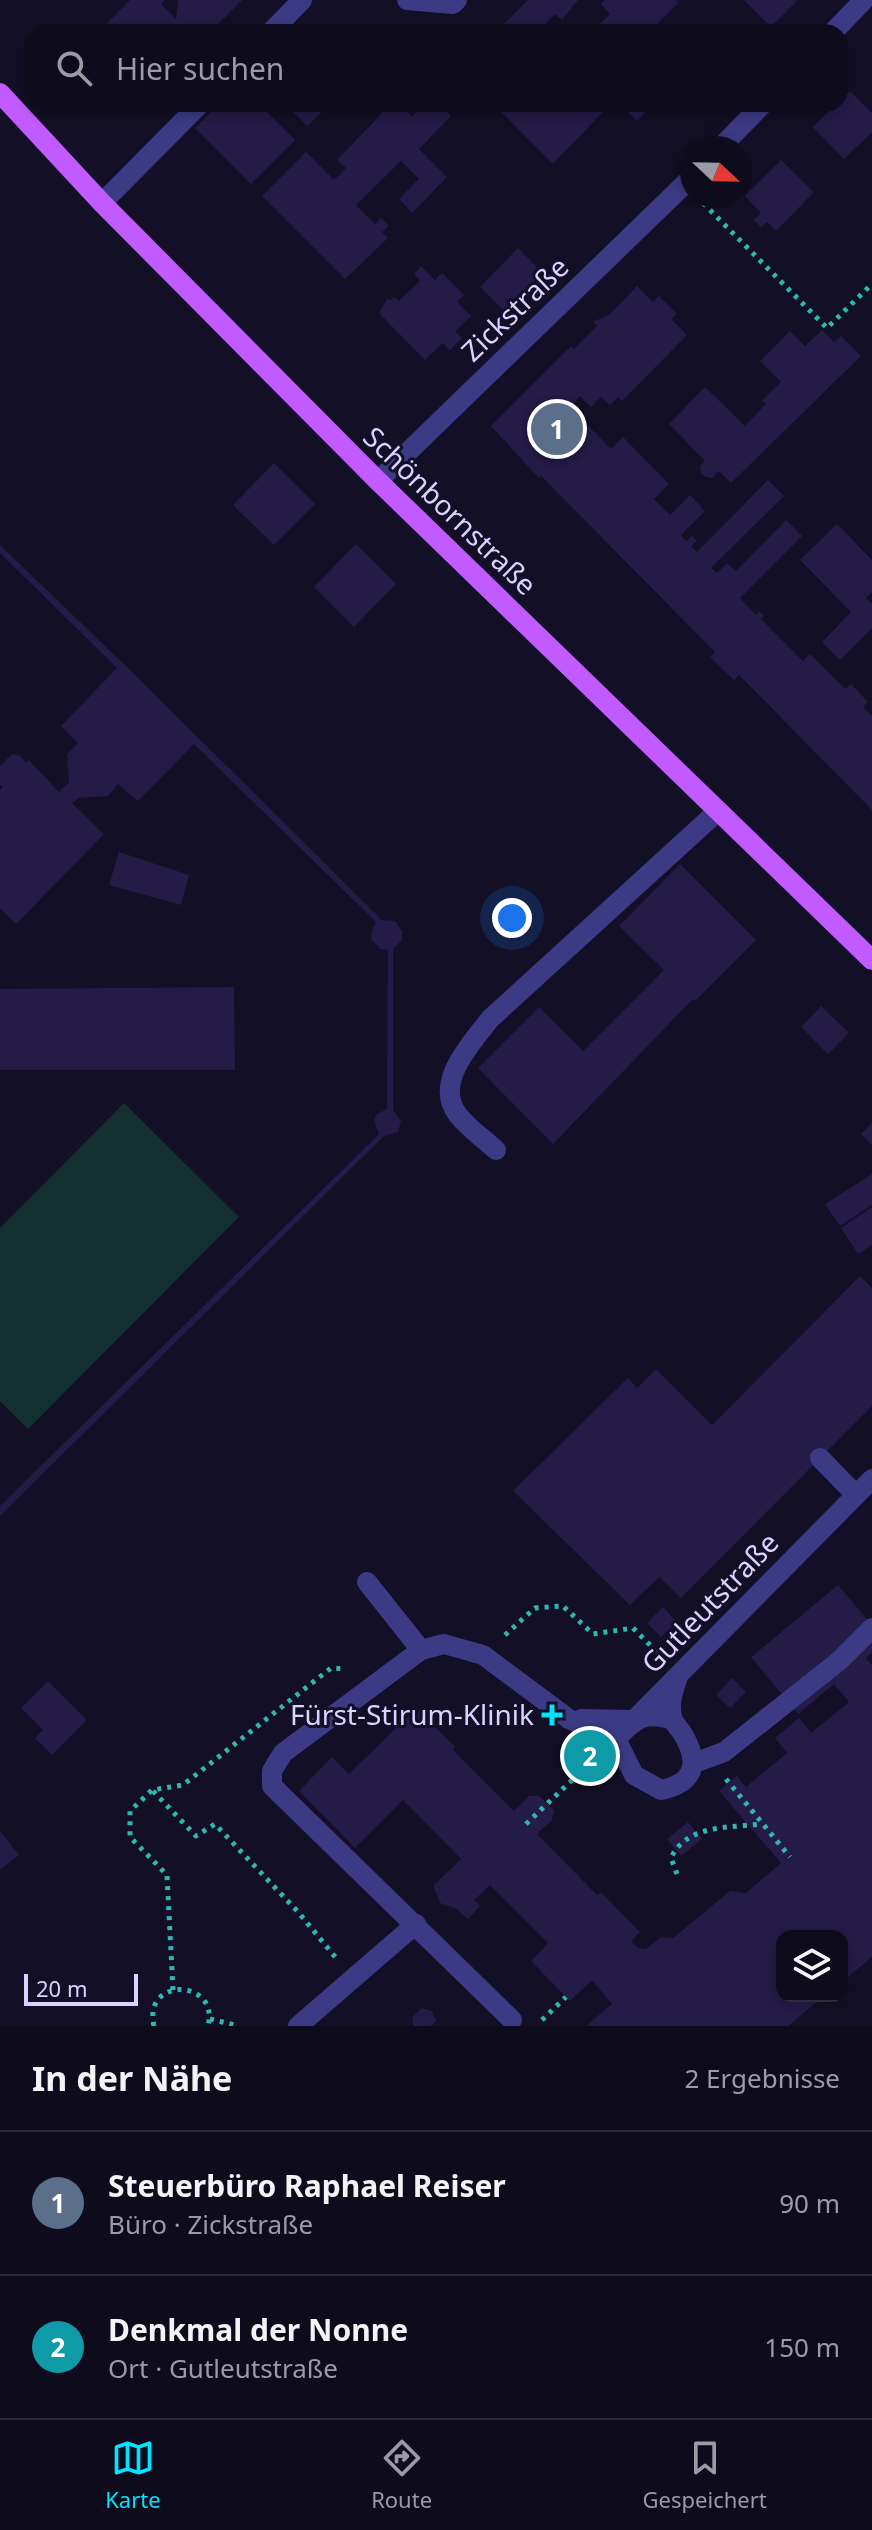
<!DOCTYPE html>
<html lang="de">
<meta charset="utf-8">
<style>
body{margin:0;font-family:"Noto Sans",sans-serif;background:#171425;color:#f1f3f6}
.controls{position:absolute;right:24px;bottom:24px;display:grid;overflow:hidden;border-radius:16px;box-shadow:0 4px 12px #0003}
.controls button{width:72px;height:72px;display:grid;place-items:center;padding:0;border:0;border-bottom:2px solid #2e2b3b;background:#0e0b1c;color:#f1f3f6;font:40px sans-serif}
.compass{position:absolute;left:680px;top:136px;width:72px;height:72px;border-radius:50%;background:#0e0b1c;box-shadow:0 4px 12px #0003;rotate:112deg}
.scale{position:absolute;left:24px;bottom:20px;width:114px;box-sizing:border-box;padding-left:8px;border:4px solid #d9d4ff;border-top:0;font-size:22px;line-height:28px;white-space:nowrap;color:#d9d4ff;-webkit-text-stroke:6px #130f26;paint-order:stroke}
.you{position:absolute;left:512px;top:918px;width:28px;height:28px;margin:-20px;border:6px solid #fff;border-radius:50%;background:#1a73e8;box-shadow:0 0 0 12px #1a73e833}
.badge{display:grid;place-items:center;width:52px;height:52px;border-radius:50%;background:#00e5ff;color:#fff;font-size:26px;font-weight:700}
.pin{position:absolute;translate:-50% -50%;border:4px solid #fff;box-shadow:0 2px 8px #0006}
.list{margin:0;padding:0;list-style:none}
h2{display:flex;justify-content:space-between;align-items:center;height:104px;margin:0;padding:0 32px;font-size:34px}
h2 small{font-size:26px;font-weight:400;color:#9b9ba3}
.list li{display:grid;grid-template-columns:52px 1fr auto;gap:24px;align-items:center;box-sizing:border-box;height:144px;padding:0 32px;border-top:2px solid #2e2b3b}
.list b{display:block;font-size:30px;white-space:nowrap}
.list p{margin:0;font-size:26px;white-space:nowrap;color:#9b9ba3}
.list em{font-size:26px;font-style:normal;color:#9b9ba3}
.icon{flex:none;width:44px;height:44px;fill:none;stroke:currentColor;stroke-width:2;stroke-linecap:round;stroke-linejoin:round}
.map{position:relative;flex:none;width:872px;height:2026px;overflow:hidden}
.search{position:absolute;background:#0e0b1c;box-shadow:0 4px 12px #0003;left:24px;right:24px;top:24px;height:88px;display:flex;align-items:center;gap:20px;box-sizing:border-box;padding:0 28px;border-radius:24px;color:#9b9ba3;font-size:30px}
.sheet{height:392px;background:#0e0b1c}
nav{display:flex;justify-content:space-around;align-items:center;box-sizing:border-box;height:112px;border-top:2px solid #2e2b3b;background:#0e0b1c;font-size:22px;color:#9b9ba3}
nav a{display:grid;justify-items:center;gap:4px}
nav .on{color:#00e5ff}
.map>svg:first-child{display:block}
.green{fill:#12302f}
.building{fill:#241b47}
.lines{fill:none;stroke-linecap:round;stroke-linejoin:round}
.path{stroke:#2fb8b0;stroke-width:5;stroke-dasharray:4 6;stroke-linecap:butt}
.minor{stroke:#3d3a85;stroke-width:20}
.major{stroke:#c25bff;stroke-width:20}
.poi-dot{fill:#00e5ff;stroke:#130f26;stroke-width:3}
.labels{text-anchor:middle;stroke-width:6;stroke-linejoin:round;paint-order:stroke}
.street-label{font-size:28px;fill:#d9d4ff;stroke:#130f26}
.poi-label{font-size:28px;fill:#d9d4ff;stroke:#130f26;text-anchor:end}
</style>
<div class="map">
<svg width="872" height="2026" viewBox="0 0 872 2026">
<rect width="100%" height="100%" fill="#130f26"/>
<polygon class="green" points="124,1103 239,1217 28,1429 0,1401 0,1228"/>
<g class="building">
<polygon points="130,0 164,0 161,4 176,19 178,0 242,0 210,32 98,32"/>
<polygon points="528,0 578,0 562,20 555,14 537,32 496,32"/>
<polygon points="605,0 676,0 678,3 649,32 604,32 598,26 610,14 601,4"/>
<polygon points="744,0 798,0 771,27"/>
<polygon points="850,91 872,113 872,132 844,159 813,127 837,104 840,104 840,101"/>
<polygon points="219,104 259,104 295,140 251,184 195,128"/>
<polygon points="285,104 330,104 307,126"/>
<polygon points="391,104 398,104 412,117 424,104 455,104 447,113 451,116 419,149 447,177 412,213 399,199 419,179 401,161 356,205 375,224 381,218 389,226 382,232 388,238 345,279 262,196 306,152 334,180 346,168 337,160"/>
<polygon points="493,104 595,104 603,112 553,164"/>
<polygon points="620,104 645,104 649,108 637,121"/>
<polygon points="781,160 814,192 776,231 767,222 761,227 754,220 761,213 745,196"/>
<polygon points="518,248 543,273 504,311 480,287"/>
<polygon points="421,266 435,280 442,273 464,295 457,302 471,316 455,331 462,338 450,350 443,343 425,360 379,313 387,299 391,300 395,297 399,301 420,281 414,274"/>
<polygon points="637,286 653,302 659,296 677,314 671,319 687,335 622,401 618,397 610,405 601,397 591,407 580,396 570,407 611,449 623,437 669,484 654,499 670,515 690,495 705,511 681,535 686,541 692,536 697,541 691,546 697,552 768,480 784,496 711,568 717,573 727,563 736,571 786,520 802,536 740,598 756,615 759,611 764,616 761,619 803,661 810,654 845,689 851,684 868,702 863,707 872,716 872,810 739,675 734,680 710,657 715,652 541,476 539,478 491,426 571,346 574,349 597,326 593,322 610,314"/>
<polygon points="822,330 834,342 841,336 861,356 731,483 719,471 712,478 706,477 701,473 700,466 705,461 669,424 705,387 745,426 766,404 762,400 781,382 760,361 790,331 805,346"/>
<polygon points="274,463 315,504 274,545 233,505"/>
<polygon points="837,524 872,560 872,592 866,598 872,604 872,628 840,660 822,642 851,612 800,560"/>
<polygon points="356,544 396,584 354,627 314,587"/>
<polygon points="0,545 130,670 382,920 395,921 402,931 402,940 393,949 393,1110 401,1121 398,1132 384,1136 0,1516 0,1506 379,1134 374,1120 377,1114 387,1109 388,950 380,949 371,939 372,930 376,922 194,744 138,801 118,784 108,796 79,798 72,803 104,834 16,924 0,908 0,790 3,787 0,785 0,766 12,754 20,756 26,762 29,760 59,792 69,782 67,754 78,743 61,726 117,668 0,553"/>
<polygon points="119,852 189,875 181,905 109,885"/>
<polygon points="680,864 756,940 695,1001 693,999 553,1144 478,1068 539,1007 583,1051 664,970 619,926"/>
<polygon points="234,987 235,1070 0,1070 0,989"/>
<polygon points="821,1006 849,1033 828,1054 801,1027"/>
<polygon points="872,1123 872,1145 861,1134"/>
<polygon points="872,1174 872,1205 840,1226 825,1204"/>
<polygon points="872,1207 872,1245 858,1254 841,1228"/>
<polygon points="860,1276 872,1288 872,1406 681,1598 659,1577 630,1605 513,1491 628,1378 637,1388 656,1369 712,1425"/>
<polygon points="838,1585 872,1625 872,1653 866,1658 872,1665 872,1957 842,1982 842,1936 782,1936 782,1996 824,1996 788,2026 586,2026 612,2004 592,1980 570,2001 531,1961 548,1943 490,1885 474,1900 480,1906 468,1919 455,1908 441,1904 433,1886 461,1859 403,1800 355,1848 299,1791 332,1757 349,1774 416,1708 455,1747 453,1750 514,1811 529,1796 539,1796 554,1810 552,1820 537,1834 597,1895 601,1892 640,1932 631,1941 638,1948 646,1949 661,1937 673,1938 730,1891 746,1893 781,1863 719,1791 737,1776 746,1787 787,1753 775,1738 799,1718 811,1733 849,1702 834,1684 798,1714 751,1657"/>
<polygon points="663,1607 677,1622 661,1637 647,1623"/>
<polygon points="732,1678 746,1692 730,1708 716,1695"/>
<polygon points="48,1681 87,1720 52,1755 35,1738 43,1730 21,1708"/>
<polygon points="688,1822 702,1839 681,1856 667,1839"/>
<polygon points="0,1831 19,1855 0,1870"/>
<polygon points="421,2008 432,2011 436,2021 431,2026 414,2026 412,2018"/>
</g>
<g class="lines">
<g class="path">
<polyline points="703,203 827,328 872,284"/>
<polyline points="505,1635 535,1608 563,1606 593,1634 633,1628 661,1656"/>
<polyline points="726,1779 790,1857"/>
<polyline points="153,1791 196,1836 215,1824 299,1913 336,1958"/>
<polyline points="526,1824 592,1761"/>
<path d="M 677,1874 L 671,1858 C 687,1824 729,1828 761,1824"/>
<polyline points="173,1990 167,1875 130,1837 130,1811 152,1790 183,1785 331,1668 346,1669"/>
<polyline points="210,2019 239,2026"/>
<polyline points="542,2020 566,1997"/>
<path d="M 154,2026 C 142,1976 220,1979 208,2026"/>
</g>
<g class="minor">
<polyline points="407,0 453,4 457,0"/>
<polyline points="271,32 302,0"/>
<polyline points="833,32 864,0"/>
<polyline points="720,148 763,104"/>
<polyline points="102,203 200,104"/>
<polyline points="378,481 692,177"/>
<path d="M 496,1150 C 484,1139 468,1128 458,1115 C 433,1083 471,1044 490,1019 L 718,811"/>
<polyline points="820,1458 855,1494"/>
<polyline points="367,1582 421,1650"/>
<polyline points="581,1719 634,1720 872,1479"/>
<path d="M 673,1720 C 645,1711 636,1718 616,1739 L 634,1775 L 661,1790 C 694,1783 700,1764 684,1736 C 681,1730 675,1725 673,1720 C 668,1705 673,1691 678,1677"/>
<polyline points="694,1763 724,1752 839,1661 872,1628"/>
<polyline points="512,2020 272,1786 272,1771 283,1753 421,1650 444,1644 483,1655 569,1719 616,1739"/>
<polyline points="298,2026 416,1924"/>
</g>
<polyline class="major" points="0,93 102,203 378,481 872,960"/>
</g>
<path class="poi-dot" d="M548 1703h8v8h8v8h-8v8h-8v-8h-8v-8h8z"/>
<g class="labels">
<g class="street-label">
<text transform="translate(515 309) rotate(-44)" y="10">Zickstraße</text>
<text transform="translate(450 511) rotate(44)" y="10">Schönbornstraße</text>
<text transform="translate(710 1603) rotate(-46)" y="10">Gutleutstraße</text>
</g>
<g class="poi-label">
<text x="534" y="1725">Fürst-Stirum-Klinik</text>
</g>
</g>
</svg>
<div class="controls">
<button><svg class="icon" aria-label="layers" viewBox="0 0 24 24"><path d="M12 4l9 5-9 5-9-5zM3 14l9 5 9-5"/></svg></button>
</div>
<svg class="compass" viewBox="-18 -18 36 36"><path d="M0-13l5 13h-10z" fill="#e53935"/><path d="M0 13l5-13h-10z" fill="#9b9ba3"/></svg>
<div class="scale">20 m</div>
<div class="you"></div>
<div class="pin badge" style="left:557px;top:429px;background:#5c6f8a">1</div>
<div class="pin badge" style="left:590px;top:1756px;background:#0f9aa8">2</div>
<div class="search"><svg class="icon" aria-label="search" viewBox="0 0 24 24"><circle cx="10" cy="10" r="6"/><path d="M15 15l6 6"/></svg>Hier suchen</div>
</div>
<section class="sheet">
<h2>In der Nähe<small>2 Ergebnisse</small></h2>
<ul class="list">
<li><span class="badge" style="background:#5c6f8a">1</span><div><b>Steuerbüro Raphael Reiser</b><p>Büro · Zickstraße</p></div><em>90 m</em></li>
<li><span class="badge" style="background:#0f9aa8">2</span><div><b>Denkmal der Nonne</b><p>Ort · Gutleutstraße</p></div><em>150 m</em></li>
</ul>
</section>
<nav>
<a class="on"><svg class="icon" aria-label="map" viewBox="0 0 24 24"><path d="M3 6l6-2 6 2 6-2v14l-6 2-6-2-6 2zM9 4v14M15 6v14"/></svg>Karte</a>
<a><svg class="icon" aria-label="directions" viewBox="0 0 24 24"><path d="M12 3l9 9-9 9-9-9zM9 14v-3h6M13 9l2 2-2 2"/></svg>Route</a>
<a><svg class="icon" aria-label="saved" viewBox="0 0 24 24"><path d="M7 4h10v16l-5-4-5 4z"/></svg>Gespeichert</a>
</nav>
